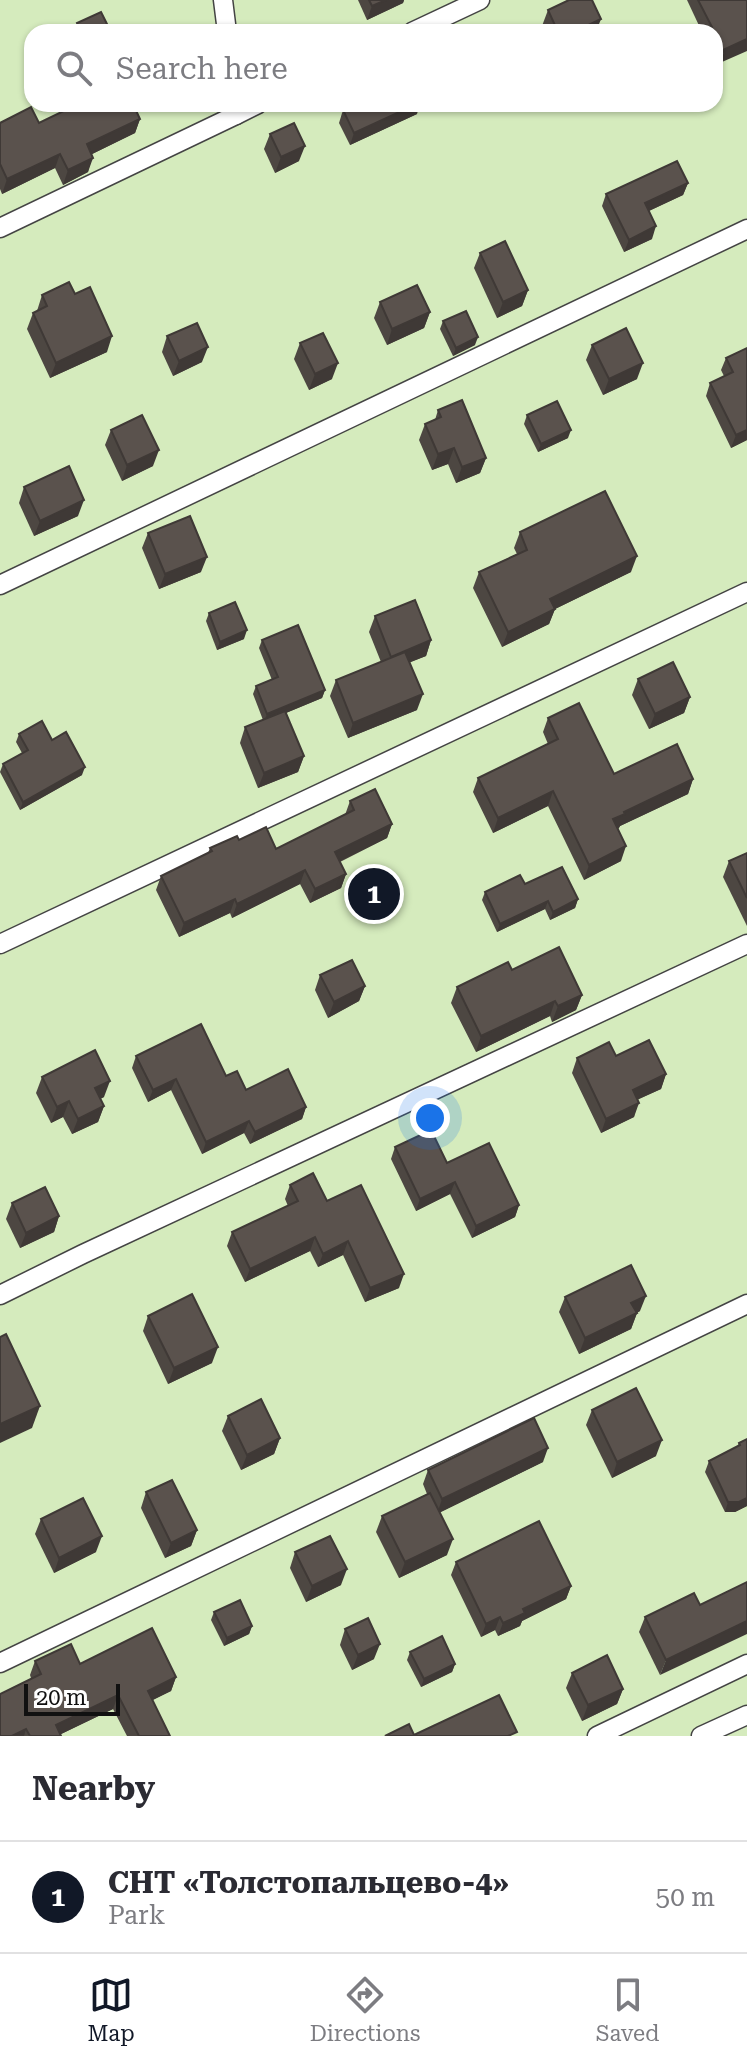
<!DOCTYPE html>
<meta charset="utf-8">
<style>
body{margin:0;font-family:"Roboto Serif",serif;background:#f2f2f3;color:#2b2b33}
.scale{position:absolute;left:24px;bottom:20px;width:96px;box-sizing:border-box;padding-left:8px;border:4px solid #111;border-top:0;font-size:22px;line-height:28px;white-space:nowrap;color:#111;-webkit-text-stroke:6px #fff;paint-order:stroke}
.you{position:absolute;left:430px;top:1118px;width:28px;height:28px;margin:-20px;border:6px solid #fff;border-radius:50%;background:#1a73e8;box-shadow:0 0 0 12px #1a73e833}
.badge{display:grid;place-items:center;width:52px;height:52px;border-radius:50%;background:#111827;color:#fff;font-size:26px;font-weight:700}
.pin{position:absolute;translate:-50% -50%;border:4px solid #fff;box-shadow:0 2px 8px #0006}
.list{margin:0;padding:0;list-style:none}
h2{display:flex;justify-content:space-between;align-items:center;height:104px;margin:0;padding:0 32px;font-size:34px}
h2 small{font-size:26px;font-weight:400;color:#7c7c81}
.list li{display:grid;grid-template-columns:52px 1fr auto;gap:24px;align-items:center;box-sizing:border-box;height:112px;padding:0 32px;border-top:2px solid #e1e1e2}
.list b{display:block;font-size:30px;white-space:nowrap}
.list p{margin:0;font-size:26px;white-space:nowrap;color:#7c7c81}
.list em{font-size:26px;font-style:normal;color:#7c7c81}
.icon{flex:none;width:44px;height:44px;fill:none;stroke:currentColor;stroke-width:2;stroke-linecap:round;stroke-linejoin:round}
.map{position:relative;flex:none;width:747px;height:1736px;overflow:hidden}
.search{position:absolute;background:#fff;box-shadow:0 2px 6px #0004;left:24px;right:24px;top:24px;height:88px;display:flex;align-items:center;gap:20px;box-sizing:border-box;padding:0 28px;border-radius:24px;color:#7c7c81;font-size:30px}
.sheet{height:216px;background:#fff}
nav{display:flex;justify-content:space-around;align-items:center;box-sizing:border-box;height:112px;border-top:2px solid #e1e1e2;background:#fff;font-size:22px;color:#7c7c81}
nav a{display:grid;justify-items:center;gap:4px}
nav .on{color:#111827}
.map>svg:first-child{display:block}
.green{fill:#d5ebbd;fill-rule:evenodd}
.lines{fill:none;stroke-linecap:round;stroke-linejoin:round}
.service-casing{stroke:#444;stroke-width:21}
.service{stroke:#fff;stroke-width:18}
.wall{fill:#4d4742}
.shaded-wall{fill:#3f3936}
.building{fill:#5a524d;stroke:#3f3936;stroke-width:2}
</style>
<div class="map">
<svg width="747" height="1736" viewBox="0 0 747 1736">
<rect width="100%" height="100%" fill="#fffdf5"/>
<path class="green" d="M 0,0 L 747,0 L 747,1736 L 0,1736 ZM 32,32 L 715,32 L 715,104 L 32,104 Z"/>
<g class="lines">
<defs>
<g id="service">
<polyline points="223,0 227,32"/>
<polyline points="412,32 480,0"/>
<polyline points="234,104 236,115 258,104"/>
<polyline points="0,228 236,115"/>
<polyline points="0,585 747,229"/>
<polyline points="0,944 747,592"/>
<polyline points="0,1295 83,1254 747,944"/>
<polyline points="0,1663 747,1304"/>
<polyline points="597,1736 747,1664"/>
<polyline points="701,1736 747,1715"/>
</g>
</defs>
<use href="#service" class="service-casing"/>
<use href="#service" class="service"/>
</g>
<g class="wall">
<polygon points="358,0 404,0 403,3 367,20"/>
<polygon points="687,0 747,0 720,68 702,32"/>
<polygon points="548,10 596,32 545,32 542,26"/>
<polygon points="77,23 111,32 74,32"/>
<polygon points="343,110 417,114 350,145 339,123"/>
<polygon points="140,119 135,133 92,154 88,172 63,185 55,168 2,194 0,189 0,123 39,123"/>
<polygon points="270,134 299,161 275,173 264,149"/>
<polygon points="688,183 683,195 649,211 652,239 624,252 602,206 606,194"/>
<polygon points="480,253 528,290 522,306 497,318 474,268"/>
<polygon points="75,294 107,352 50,378 27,329 33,313 37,311 42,295"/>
<polygon points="380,302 430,312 424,328 387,345 374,318"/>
<polygon points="443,321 475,345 453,356 440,329"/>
<polygon points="167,336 202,362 173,376 162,352"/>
<polygon points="300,343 332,379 309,390 294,359"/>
<polygon points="592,345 637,379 603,395 586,360"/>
<polygon points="747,348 747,440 731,448 706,396 710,383 724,376 721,370 726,358"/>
<polygon points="438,410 486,458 480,473 456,483 448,464 432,470 419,440 425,424 435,420"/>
<polygon points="527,415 568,438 538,452 524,424"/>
<polygon points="111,430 153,466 122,481 105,445"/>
<polygon points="24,487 78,516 34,536 19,503"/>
<polygon points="520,532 631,572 555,609 549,624 502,647 473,588 479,572 517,554 514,548"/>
<polygon points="148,533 201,572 159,589 142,548"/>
<polygon points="209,613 244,639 217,650 206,621"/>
<polygon points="375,616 431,640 426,656 410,662 417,710 348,738 330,696 336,680 381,662 369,632"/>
<polygon points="262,640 325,690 322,698 286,713 304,756 298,772 258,788 240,743 245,727 263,720 253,694 256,686 272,680 259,648"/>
<polygon points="638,679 690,697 684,713 649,729 632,695"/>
<polygon points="548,718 614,774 693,779 688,794 620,826 618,829 621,861 584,880 548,806 493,833 473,792 478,778 548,744 543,732"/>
<polygon points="19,734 52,740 82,775 20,810 0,772 3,764 22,753 16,742"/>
<polygon points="350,801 392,824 387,838 340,862 346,874 341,888 310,903 300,884 232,918 230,913 179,937 156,890 161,876 208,853 210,848 239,840 276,849 345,815"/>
<polygon points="747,853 747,926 723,877 729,861"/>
<polygon points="485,892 578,899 575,908 550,920 545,909 497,932 482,900"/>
<polygon points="512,970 582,995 576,1010 552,1022 550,1016 476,1052 451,1003 457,987"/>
<polygon points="320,975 365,986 359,1001 328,1018 315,990"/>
<polygon points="136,1056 226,1076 246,1090 306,1107 302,1119 250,1144 244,1133 202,1154 171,1090 148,1102 132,1068"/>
<polygon points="616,1056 666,1074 661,1089 637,1100 634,1117 601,1133 572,1073 577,1058"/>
<polygon points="42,1077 104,1097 100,1099 104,1106 98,1122 72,1134 63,1117 51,1123 36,1093"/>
<polygon points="395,1147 447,1163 519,1205 515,1217 472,1238 450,1194 416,1211 391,1159"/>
<polygon points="290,1185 327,1201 399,1288 365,1302 343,1255 318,1267 310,1251 245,1282 227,1246 232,1232 288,1206 285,1199"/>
<polygon points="12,1203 59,1216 54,1232 20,1248 6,1219"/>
<polygon points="565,1297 640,1311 637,1313 631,1329 579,1354 559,1312"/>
<polygon points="148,1316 212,1363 168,1384 143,1331"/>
<polygon points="592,1410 656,1456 612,1478 586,1425"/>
<polygon points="228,1416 280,1438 274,1454 241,1470 222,1431"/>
<polygon points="747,1439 747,1506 735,1512 725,1512 705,1472 709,1461 738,1446 739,1443"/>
<polygon points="543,1462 440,1512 447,1555 399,1578 376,1532 382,1516 427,1494 423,1484 428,1470"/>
<polygon points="146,1492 197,1530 191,1546 165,1558 141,1508"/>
<polygon points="41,1519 96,1552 54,1573 35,1534"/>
<polygon points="295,1552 341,1585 306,1602 290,1568"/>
<polygon points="456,1562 571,1586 566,1599 522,1621 520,1626 498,1636 495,1630 481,1637 451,1575"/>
<polygon points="694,1593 660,1675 639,1632 645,1617"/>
<polygon points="214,1612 252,1626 249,1634 224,1646 211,1620"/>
<polygon points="345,1629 374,1659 352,1670 340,1645"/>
<polygon points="410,1652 455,1664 452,1672 421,1687 407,1660"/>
<polygon points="35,1661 80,1664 176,1677 171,1691 152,1700 170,1736 127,1736 113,1709 61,1734 61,1736 0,1736 31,1678 30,1675"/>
<polygon points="572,1673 623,1689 617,1704 582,1721 566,1688"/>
</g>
<g class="shaded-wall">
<polygon points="386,0 404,0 403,3 367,20 372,6"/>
<polygon points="601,19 596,32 574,32"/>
<polygon points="747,39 747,51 722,62 720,68 715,70 715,59 723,50"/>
<polygon points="417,104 420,104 417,114 350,145 354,133"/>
<polygon points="140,119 135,133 82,159 87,144"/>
<polygon points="305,146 299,161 275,173 281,157"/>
<polygon points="60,154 55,168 2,194 7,179"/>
<polygon points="93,158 88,172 63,185 68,170"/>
<polygon points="688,183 683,195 640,215 645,203"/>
<polygon points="656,226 652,239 624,252 629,240"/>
<polygon points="528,290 522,306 497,318 503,302"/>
<polygon points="430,312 424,328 387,345 392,329"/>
<polygon points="112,336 107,352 50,378 56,363"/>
<polygon points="478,337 475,345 453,356 456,348"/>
<polygon points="208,347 202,362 173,376 179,361"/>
<polygon points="338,363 332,379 309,390 315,374"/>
<polygon points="643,363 637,379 603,395 609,379"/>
<polygon points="571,430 568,438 538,452 541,444"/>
<polygon points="747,430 747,440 731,448 736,435"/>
<polygon points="454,448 448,464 432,470 438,454"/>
<polygon points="159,450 153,466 122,481 127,465"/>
<polygon points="486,458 480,473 456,483 462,467"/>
<polygon points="84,500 78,516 34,536 40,521"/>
<polygon points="637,556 631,572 555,609 549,624 502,647 508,632 550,599"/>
<polygon points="207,557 201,572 159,589 165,574"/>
<polygon points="247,630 244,639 217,650 220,642"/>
<polygon points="431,640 426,656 386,672 391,657"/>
<polygon points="325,690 322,698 264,722 267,714"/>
<polygon points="423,694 417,710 348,738 353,723"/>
<polygon points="690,697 684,713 649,729 655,714"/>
<polygon points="304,756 298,772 258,788 264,773"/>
<polygon points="85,767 82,775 20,810 23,802"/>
<polygon points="693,779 688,794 620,826 619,828 608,834 613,819 624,812"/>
<polygon points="553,791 548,806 493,833 498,818"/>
<polygon points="392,824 387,838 330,866 335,852"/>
<polygon points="626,846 621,861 584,880 589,865"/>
<polygon points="305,870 300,884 232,918 237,904"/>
<polygon points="346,874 341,888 310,903 315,889"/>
<polygon points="235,899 230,913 179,937 184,923"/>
<polygon points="578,899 575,908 550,920 553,912"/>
<polygon points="548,901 545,909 497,932 500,924"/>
<polygon points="365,986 359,1001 328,1018 334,1002"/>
<polygon points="582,995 576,1010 552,1022 558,1006"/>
<polygon points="555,1001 550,1016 476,1052 481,1036"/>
<polygon points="666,1074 661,1089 627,1104 633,1090"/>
<polygon points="176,1079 171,1090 148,1102 153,1090"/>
<polygon points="110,1081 104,1097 89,1104 95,1088"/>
<polygon points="69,1101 63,1117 51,1123 57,1107"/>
<polygon points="639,1103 634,1117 601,1133 606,1119"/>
<polygon points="104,1106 98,1122 72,1134 78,1119"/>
<polygon points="306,1107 302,1119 250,1144 255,1132"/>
<polygon points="249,1121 244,1133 202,1154 206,1142"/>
<polygon points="455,1182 450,1194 416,1211 420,1199"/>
<polygon points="519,1205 515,1217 472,1238 476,1226"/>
<polygon points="59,1216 54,1232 20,1248 26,1233"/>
<polygon points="315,1237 310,1251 245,1282 250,1269"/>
<polygon points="348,1241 343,1255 318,1267 323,1254"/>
<polygon points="404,1274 399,1288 365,1302 370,1288"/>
<polygon points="646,1296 640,1311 626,1318 631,1303"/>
<polygon points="637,1313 631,1329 579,1354 585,1338"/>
<polygon points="218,1347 212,1363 168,1384 174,1368"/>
<polygon points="40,1406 32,1428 0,1443 0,1424"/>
<polygon points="280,1438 274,1454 241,1470 247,1455"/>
<polygon points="662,1440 656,1456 612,1478 617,1462"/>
<polygon points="548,1448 543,1462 437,1514 442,1499"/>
<polygon points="747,1498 747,1506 735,1512 725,1512 728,1502"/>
<polygon points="197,1530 191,1546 165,1558 171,1543"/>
<polygon points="102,1536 96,1552 54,1573 59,1558"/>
<polygon points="453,1539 447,1555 399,1578 405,1562"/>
<polygon points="347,1569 341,1585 306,1602 312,1586"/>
<polygon points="571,1586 566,1599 522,1621 520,1626 498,1636 503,1623 523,1609"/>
<polygon points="500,1617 495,1630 481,1637 486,1624"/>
<polygon points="747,1621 747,1634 660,1675 666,1660"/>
<polygon points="252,1626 249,1634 224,1646 227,1638"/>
<polygon points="380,1644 374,1659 352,1670 358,1655"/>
<polygon points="455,1664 452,1672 421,1687 424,1679"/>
<polygon points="176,1677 171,1691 143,1705 148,1691"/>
<polygon points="623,1689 617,1704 582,1721 588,1705"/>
<polygon points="118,1695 113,1709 57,1736 56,1725"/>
<polygon points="26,1729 24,1736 12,1736"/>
</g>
<g class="building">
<polygon points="369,0 386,0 372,6"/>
<polygon points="569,0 592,0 601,19 574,32 558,32 548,10"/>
<polygon points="698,0 747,0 747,39 723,50 725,54 715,59 715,32 702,32 712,27"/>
<polygon points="101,12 111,32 81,32 77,23"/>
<polygon points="493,27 496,32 484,32"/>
<polygon points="78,104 133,104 140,119 87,144 93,158 68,170 60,154 7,179 0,164 0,123 31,107 39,123"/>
<polygon points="356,104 417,104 354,133 343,110"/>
<polygon points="294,123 305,146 281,157 270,134"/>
<polygon points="677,161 688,183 645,203 656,226 629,240 606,194"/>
<polygon points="505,241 528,290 503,302 480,253"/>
<polygon points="69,282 75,294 90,287 112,336 56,363 33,313 47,306 42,295"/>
<polygon points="417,285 430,312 392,329 380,302"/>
<polygon points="466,311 478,337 456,348 443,321"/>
<polygon points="197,323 208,347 179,361 167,336"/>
<polygon points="626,328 643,363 609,379 592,345"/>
<polygon points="323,333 338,363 315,374 300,343"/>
<polygon points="747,348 747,430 736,435 710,383 733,372 726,358"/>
<polygon points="462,400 486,458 462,467 454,448 438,454 425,424 441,417 438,410"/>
<polygon points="557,401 571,430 541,444 527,415"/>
<polygon points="142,415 159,450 127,465 111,430"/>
<polygon points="69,466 84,500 40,521 24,487"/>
<polygon points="605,491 637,556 550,599 555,609 508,632 479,572 527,550 520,532"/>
<polygon points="190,516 207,557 165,574 148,533"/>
<polygon points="415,600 431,640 391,657 375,616"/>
<polygon points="235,602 247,630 220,642 209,613"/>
<polygon points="298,625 325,690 267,714 256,686 278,677 262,640"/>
<polygon points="405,652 423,694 353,723 336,680"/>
<polygon points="673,662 690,697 655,714 638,679"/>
<polygon points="579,703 614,774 677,744 693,779 624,812 625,814 613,819 626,846 589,865 553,791 498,818 478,778 558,739 548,718"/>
<polygon points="285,711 304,756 264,773 245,727"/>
<polygon points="42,721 52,740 66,732 85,767 23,802 3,764 28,750 19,734"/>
<polygon points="375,789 392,824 335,852 346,874 315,889 305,870 237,904 235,899 184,923 161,876 212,851 210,848 237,836 239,840 266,827 276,849 354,810 350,801"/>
<polygon points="747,853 747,898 729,861"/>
<polygon points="562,867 578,899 553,912 548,901 500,924 485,892 520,875 525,884"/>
<polygon points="559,947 582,995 558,1006 555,1001 481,1036 457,987 508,962 512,970"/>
<polygon points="352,960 365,986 334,1002 320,975"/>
<polygon points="201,1024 226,1076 237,1071 246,1090 288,1069 306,1107 255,1132 249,1121 206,1142 176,1079 153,1090 136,1056"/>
<polygon points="649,1040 666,1074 633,1090 639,1103 606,1119 577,1058 609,1042 616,1056"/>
<polygon points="95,1050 110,1081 95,1088 104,1106 78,1119 69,1101 57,1107 42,1077"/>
<polygon points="431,1130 447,1163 489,1143 519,1205 476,1226 455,1182 420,1199 395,1147"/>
<polygon points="313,1173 327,1201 361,1185 404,1274 370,1288 348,1241 323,1254 315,1237 250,1269 232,1232 298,1201 290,1185"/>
<polygon points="45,1187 59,1216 26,1233 12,1203"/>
<polygon points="631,1265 646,1296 631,1303 637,1313 585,1338 565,1297"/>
<polygon points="192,1294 218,1347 174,1368 148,1316"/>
<polygon points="6,1334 40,1406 0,1424 0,1337"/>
<polygon points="636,1388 662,1440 617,1462 592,1410"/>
<polygon points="261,1399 280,1438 247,1455 228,1416"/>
<polygon points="534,1418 548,1448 442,1499 428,1470"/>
<polygon points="747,1439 747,1498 739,1502 728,1502 709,1461 740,1445 739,1443"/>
<polygon points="172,1480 197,1530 171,1543 146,1492"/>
<polygon points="430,1493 453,1539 405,1562 382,1516"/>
<polygon points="83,1498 102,1536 59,1558 41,1519"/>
<polygon points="539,1521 571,1586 523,1609 525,1613 503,1623 500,1617 486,1624 456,1562"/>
<polygon points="330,1536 347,1569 312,1586 295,1552"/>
<polygon points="747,1582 747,1621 666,1660 645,1617 694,1593 700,1605"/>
<polygon points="240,1600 252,1626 227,1638 214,1612"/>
<polygon points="368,1618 380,1644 358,1655 345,1629"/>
<polygon points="152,1628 176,1677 148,1691 170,1736 139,1736 118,1695 56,1725 61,1736 30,1736 26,1729 12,1736 0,1736 0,1694 41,1674 35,1661 71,1644 80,1664"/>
<polygon points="442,1636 455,1664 424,1679 410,1652"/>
<polygon points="607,1655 623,1689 588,1705 572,1673"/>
<polygon points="499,1695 517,1732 508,1736 385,1736 409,1724 414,1735"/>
</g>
</svg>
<div class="scale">20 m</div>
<div class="you"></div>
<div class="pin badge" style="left:374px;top:894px">1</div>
<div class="search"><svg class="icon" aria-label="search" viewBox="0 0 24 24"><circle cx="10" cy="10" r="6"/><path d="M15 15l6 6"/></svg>Search here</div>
</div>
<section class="sheet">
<h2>Nearby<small></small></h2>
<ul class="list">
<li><span class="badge">1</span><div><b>СНТ «Толстопальцево-4»</b><p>Park</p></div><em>50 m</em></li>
</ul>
</section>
<nav>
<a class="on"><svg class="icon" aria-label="map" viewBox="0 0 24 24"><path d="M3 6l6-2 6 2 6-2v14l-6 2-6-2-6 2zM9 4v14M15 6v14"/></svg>Map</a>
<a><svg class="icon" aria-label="directions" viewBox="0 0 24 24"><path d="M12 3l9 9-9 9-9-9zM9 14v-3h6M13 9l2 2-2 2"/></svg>Directions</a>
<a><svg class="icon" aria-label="saved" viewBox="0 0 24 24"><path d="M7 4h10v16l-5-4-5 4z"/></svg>Saved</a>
</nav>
